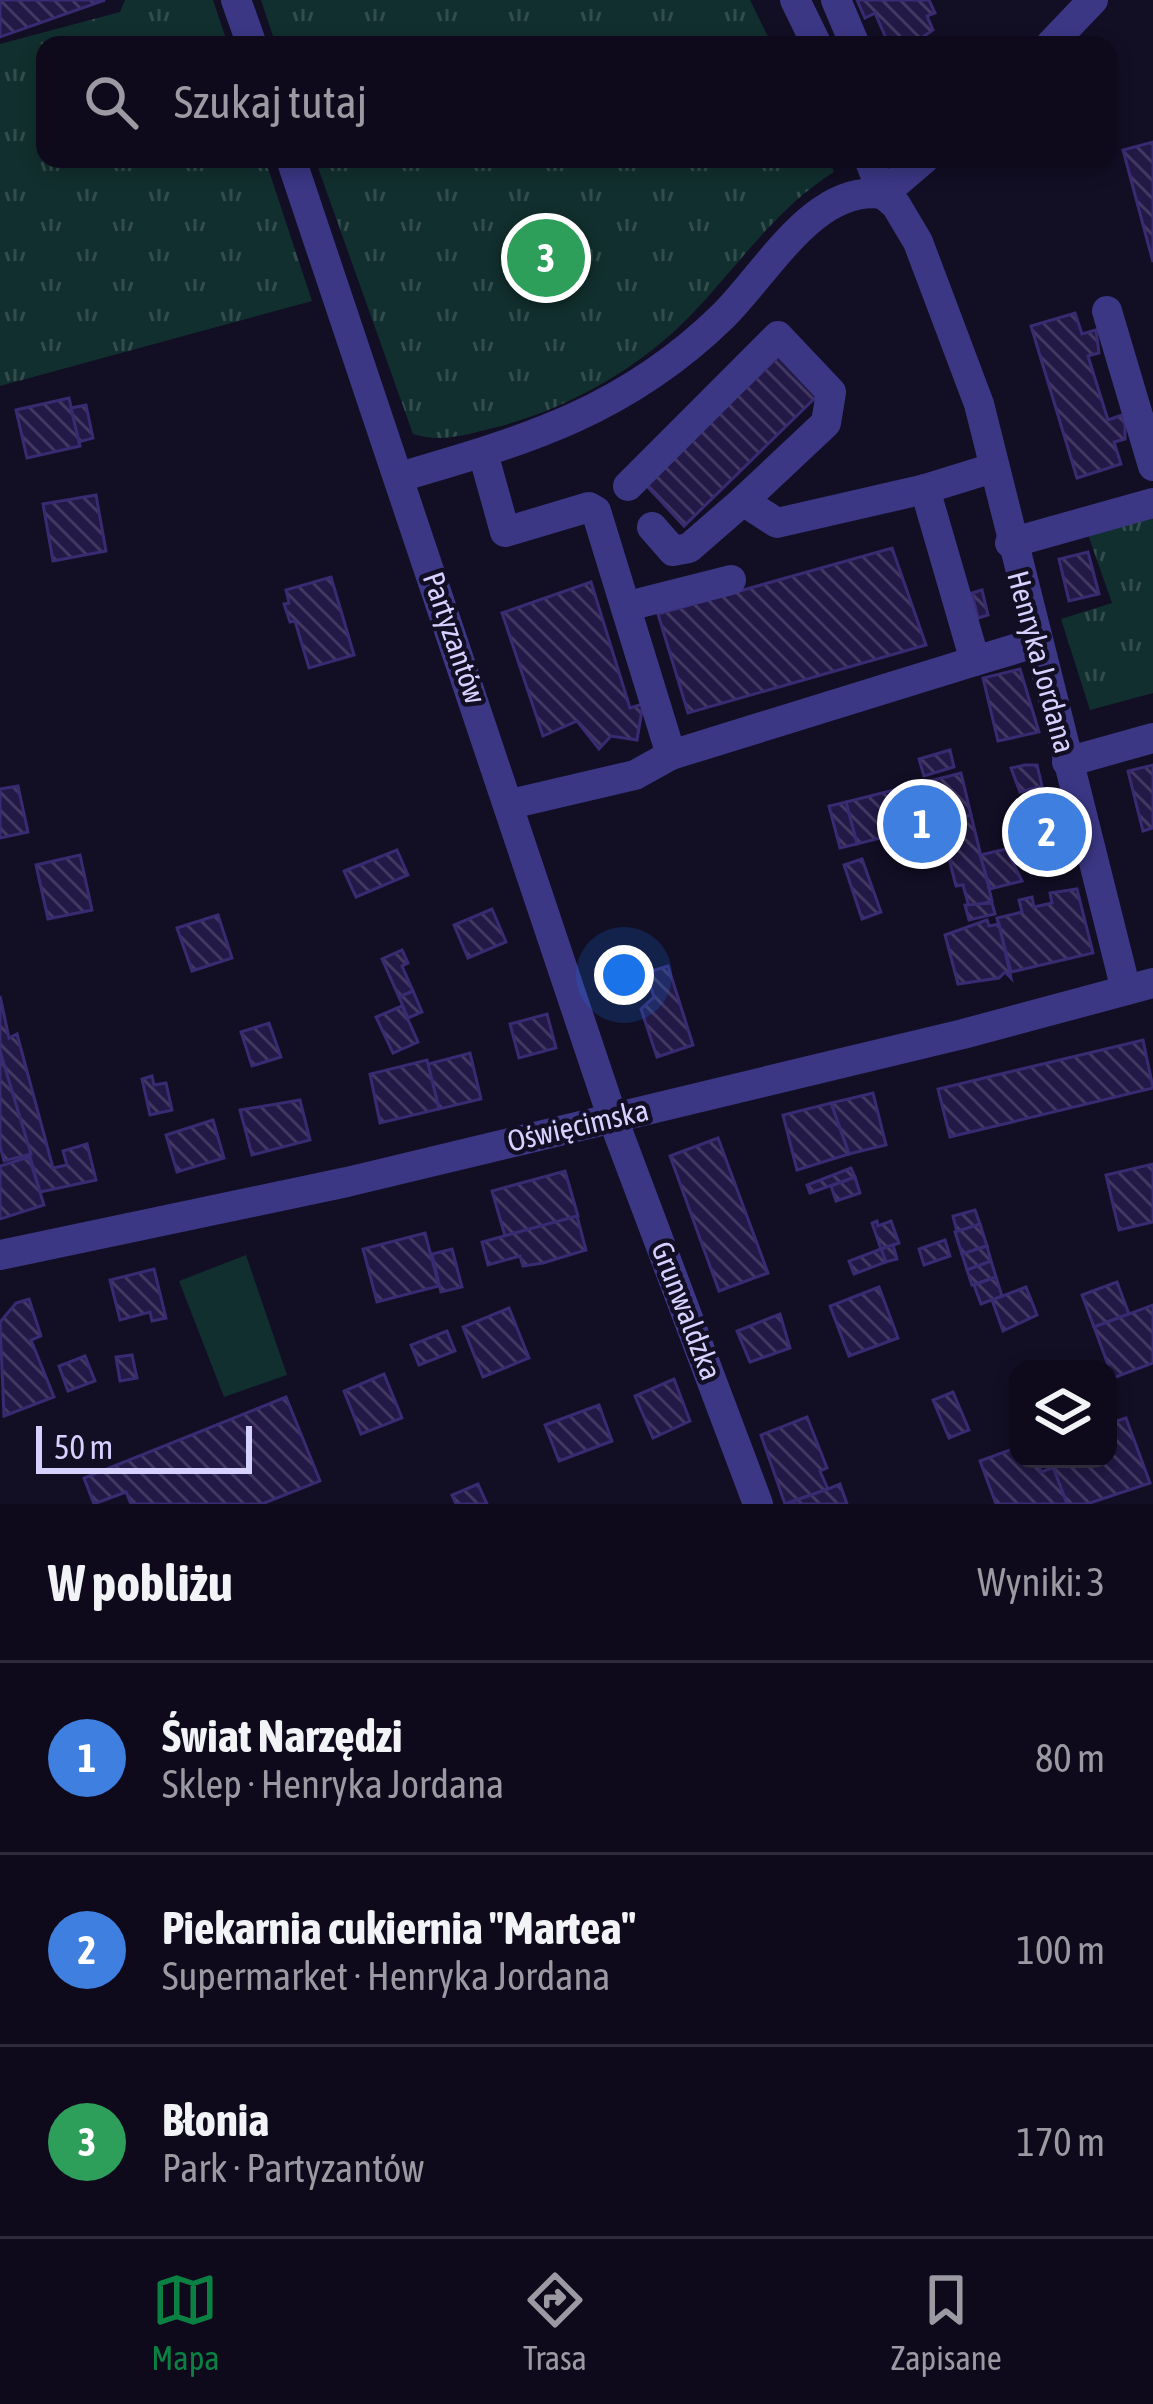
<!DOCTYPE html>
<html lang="pl">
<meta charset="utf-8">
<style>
body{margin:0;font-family:"Asap Condensed",sans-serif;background:#1c1828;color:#f1f3f6}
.controls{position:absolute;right:36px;bottom:36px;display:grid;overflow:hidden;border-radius:24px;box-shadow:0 6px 18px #0003}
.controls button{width:108px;height:108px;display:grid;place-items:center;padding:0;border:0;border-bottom:3px solid #2e2b3a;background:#0e0a1b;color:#f1f3f6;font:60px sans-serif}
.scale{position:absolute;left:36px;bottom:30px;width:216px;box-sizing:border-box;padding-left:12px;border:6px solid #d7d1ff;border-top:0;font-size:33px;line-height:42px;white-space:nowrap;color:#d7d1ff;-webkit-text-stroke:9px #120e24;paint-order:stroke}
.you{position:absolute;left:624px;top:975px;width:42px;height:42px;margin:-30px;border:9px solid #fff;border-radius:50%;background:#1a73e8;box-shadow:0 0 0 18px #1a73e833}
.badge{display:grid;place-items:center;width:78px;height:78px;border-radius:50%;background:#0b8043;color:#fff;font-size:39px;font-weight:700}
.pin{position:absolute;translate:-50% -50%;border:6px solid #fff;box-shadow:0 3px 12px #0006}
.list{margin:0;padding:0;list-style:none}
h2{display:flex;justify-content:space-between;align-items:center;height:156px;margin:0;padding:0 48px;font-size:51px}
h2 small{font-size:39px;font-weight:400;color:#9b9aa3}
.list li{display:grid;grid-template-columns:78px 1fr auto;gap:36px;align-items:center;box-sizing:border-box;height:192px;padding:0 48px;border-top:3px solid #2e2b3a}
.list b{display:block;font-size:45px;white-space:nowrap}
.list p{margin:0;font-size:39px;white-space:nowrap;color:#9b9aa3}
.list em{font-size:39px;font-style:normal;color:#9b9aa3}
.icon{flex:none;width:66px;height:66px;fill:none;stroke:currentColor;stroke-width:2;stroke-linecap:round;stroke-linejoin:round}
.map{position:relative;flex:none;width:1153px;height:1504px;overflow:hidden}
.search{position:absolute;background:#0e0a1b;box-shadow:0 6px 18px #0003;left:36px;right:36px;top:36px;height:132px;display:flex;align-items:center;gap:30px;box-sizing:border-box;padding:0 42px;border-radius:24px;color:#9b9aa3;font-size:45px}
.sheet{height:732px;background:#0e0a1b}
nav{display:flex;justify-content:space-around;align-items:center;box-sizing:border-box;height:168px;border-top:3px solid #2e2b3a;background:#0e0a1b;font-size:33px;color:#9b9aa3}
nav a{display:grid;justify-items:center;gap:6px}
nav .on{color:#0b8043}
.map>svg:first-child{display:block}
.grass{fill:url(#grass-tufts)}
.pitch{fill:#112f2e}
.building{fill:url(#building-back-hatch);stroke:#392b72;stroke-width:3}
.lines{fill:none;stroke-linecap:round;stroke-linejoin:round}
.minor{stroke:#3b3785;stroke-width:30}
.labels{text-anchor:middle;stroke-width:9;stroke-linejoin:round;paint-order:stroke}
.street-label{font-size:30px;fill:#d7d1ff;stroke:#120e24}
</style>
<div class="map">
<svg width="1153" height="1504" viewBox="0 0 1153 1504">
<defs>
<pattern id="grass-tufts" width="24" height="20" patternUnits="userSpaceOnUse" patternTransform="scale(3)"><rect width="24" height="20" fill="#112f2e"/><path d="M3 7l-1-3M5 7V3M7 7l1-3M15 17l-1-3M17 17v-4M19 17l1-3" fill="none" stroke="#334c4d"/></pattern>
<pattern id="building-back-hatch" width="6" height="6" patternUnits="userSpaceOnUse" patternTransform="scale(3)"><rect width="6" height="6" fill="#231946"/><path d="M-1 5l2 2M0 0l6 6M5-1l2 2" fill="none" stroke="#423962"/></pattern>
</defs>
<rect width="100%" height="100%" fill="#120e24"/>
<g class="grass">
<polygon points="125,0 213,0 228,45 45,45 45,159 265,159 312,301 0,386 0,44 120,12"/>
<polygon points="261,0 750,0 772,45 276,45"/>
<path d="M 315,159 L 828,159 L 834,172 C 775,209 739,265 691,315 C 639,369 566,410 493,428 C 465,435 441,443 413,434 Z"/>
<polygon points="1153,514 1153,693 1090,710 1061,619 1112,603 1085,526"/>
</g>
<polygon class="pitch" points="246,1255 287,1375 224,1397 179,1281"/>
<g class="building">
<polygon points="0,0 105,0 0,37"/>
<polygon points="857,0 929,0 935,13 927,16 933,30 911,45 889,45 875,13 865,18"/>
<polygon points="1153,142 1153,262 1123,150"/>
<polygon points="1075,313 1082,334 1096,330 1099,353 1088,356 1108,420 1122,415 1125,425 1125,439 1114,442 1121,464 1077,478 1031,326"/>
<polygon points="779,356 817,396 684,526 645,484"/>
<polygon points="69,398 80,446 27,458 16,410"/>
<polygon points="86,405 93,438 79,442 71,408"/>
<polygon points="96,495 106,551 53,561 43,504"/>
<polygon points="892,548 926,645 688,713 658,614"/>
<polygon points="1088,552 1099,594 1069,601 1059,559"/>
<polygon points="331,577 354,655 309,668 295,621 290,622 284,604 289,603 286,590"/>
<polygon points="591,582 630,708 643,704 637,740 611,736 599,749 577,721 543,736 502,613"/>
<polygon points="982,590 988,615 978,618 972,593"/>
<polygon points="1020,669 1039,732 998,741 983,678"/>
<polygon points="950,750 954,767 924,776 919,759"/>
<polygon points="1025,765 1037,765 1042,786 1020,792 1011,768"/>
<polygon points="1153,765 1153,828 1143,831 1128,771"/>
<polygon points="961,773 971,815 857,844 846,802"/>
<polygon points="18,786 28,832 0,838 0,789"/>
<polygon points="1047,800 1057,827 1036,833 1028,805"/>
<polygon points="846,802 857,844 840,848 829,806"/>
<polygon points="971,815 992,901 969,907 963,885 956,886 940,823"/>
<polygon points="1051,829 1064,857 1049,868 1040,864 1036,833"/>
<polygon points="1006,849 1022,881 990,889 980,855"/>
<polygon points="397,850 408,875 356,897 344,871"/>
<polygon points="80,855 92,910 48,919 36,865"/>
<polygon points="862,859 881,912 862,919 844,865"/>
<polygon points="1077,889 1093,953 1011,972 997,918 1022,912 1019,900 1032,897 1034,907 1052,903 1050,893"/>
<polygon points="992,903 995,914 969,920 965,905"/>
<polygon points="492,909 506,942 468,958 454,925"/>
<polygon points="218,915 232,958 192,971 177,928"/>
<polygon points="987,920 989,926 999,924 1011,978 1005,972 999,978 958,984 945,935"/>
<polygon points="402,950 408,963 402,966 413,991 399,997 382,959"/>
<polygon points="668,966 693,1045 657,1057 641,1009 654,997 646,973"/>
<polygon points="413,991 422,1012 408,1018 399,997"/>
<polygon points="0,996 9,1038 17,1034 53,1168 67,1165 63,1151 87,1144 96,1180 40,1192 0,1051"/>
<polygon points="402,1006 418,1042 393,1053 376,1017"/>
<polygon points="547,1014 556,1048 519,1058 510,1024"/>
<polygon points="269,1023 281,1057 252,1066 241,1032"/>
<polygon points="1143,1040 1153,1088 950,1137 938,1089"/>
<polygon points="0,1051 31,1154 4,1161 0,1146"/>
<polygon points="470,1053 481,1099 439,1109 428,1064"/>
<polygon points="427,1060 439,1109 380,1123 370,1074"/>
<polygon points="152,1076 154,1085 166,1083 172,1110 150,1115 142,1079"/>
<polygon points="873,1093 886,1145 849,1154 831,1103"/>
<polygon points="300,1100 310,1140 252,1155 240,1110"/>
<polygon points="831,1103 849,1154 797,1170 783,1115"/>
<polygon points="213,1120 224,1158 177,1172 166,1135"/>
<polygon points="718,1138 768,1273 719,1291 670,1156"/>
<polygon points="29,1157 44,1205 0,1219 0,1166"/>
<polygon points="1153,1164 1153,1222 1119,1230 1106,1175"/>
<polygon points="851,1168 855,1177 810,1193 807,1185"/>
<polygon points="565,1171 578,1216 505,1236 492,1191"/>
<polygon points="855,1177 860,1193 836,1201 831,1186"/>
<polygon points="975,1210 980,1224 957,1232 953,1216"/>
<polygon points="577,1216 586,1250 543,1263 523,1266 520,1256 488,1265 482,1242"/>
<polygon points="877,1221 878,1226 891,1221 899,1243 881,1249 872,1223"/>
<polygon points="980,1224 987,1246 962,1254 955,1232"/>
<polygon points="425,1233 439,1286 377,1302 363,1249"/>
<polygon points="945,1240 950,1256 924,1265 919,1249"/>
<polygon points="893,1245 897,1259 886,1262 881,1249"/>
<polygon points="987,1246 991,1261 967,1270 962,1254"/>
<polygon points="452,1249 462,1287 441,1292 432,1254"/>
<polygon points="881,1249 886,1262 854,1274 849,1261"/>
<polygon points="991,1261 996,1277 972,1285 967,1270"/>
<polygon points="154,1269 166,1318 152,1321 150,1312 120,1320 110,1280"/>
<polygon points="996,1277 1002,1296 981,1304 974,1285"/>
<polygon points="1117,1282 1129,1314 1094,1327 1082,1295"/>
<polygon points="879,1287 898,1338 849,1356 830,1306"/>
<polygon points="1026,1287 1037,1315 1003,1331 992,1300"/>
<polygon points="29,1299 41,1336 31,1340 54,1397 4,1416 0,1322 16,1303"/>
<polygon points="1153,1305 1153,1363 1113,1378 1094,1327"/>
<polygon points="509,1308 529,1358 483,1377 463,1327"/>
<polygon points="780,1314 790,1348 750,1362 737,1331"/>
<polygon points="447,1331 455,1351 419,1365 411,1345"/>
<polygon points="132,1355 137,1378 120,1381 116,1357"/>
<polygon points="85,1356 95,1381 68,1391 59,1366"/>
<polygon points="384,1374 402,1418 361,1434 344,1391"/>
<polygon points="674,1379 690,1421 653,1438 635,1396"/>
<polygon points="953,1392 969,1430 949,1438 933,1400"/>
<polygon points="286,1397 320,1481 262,1504 131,1504 126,1492 94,1504 84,1478"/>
<polygon points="599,1405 612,1441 559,1461 545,1425"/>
<polygon points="807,1417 827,1468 820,1471 828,1489 785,1504 761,1435"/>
<polygon points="1126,1418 1150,1483 1087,1504 1067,1504 1050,1459 1108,1459 1108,1424"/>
<polygon points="1018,1447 1018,1459 1036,1459 1041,1472 1052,1468 1050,1459 1067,1504 996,1504 980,1461"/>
<polygon points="478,1484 487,1504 456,1504 452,1495"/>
<polygon points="840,1484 847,1504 785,1504 828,1489"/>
</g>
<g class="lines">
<g class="minor">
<polyline points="236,0 252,45"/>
<polyline points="795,0 817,45"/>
<polyline points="836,0 855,45"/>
<polyline points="1050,45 1093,0"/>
<polyline points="291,159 613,1119 758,1504"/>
<polyline points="869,159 883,194 896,205 918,242 979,404 1126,990"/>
<polyline points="883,194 924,159"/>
<polyline points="1107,311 1153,466"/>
<polyline points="483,453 505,532 589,507 596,511 671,755"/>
<path d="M 400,477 C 527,440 626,411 723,316 C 767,273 814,184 883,194"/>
<polyline points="628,486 778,336 831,392 826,423 743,501 777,523 925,489 993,468"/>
<polyline points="925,489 975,661 1038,642"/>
<polyline points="652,527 673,551 689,548 743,501"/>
<polyline points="1010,543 1153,503"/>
<polyline points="628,606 731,580"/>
<polyline points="1067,762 1153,738"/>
<polyline points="511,804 635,775 671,755 975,661"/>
<polyline points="0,1255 347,1182 963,1034 1153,983"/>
</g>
</g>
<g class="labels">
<g class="street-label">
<text transform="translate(454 638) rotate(71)" y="10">Partyzantów</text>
<text transform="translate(1041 662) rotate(75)" y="10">Henryka Jordana</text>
<text transform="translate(578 1126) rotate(-13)" y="10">Oświęcimska</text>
<text transform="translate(686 1311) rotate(69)" y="10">Grunwaldzka</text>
</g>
</g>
</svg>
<div class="controls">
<button><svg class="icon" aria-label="layers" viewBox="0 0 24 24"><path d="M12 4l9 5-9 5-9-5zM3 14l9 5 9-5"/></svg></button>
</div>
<div class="scale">50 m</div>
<div class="you"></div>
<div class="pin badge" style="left:922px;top:824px;background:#3f7fe0">1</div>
<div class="pin badge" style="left:1047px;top:832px;background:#3f7fe0">2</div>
<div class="pin badge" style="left:546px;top:258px;background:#2e9e5b">3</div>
<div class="search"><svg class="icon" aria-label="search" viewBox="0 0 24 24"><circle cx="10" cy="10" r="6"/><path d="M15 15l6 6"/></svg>Szukaj tutaj</div>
</div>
<section class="sheet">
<h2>W pobliżu<small>Wyniki: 3</small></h2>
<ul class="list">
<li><span class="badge" style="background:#3f7fe0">1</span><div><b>Świat Narzędzi</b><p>Sklep · Henryka Jordana</p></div><em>80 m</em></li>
<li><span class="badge" style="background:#3f7fe0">2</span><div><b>Piekarnia cukiernia &quot;Martea&quot;</b><p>Supermarket · Henryka Jordana</p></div><em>100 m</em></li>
<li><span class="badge" style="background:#2e9e5b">3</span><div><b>Błonia</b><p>Park · Partyzantów</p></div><em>170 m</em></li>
</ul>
</section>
<nav>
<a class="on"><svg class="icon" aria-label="map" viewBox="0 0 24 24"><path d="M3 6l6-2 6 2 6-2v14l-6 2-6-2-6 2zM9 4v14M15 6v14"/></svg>Mapa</a>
<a><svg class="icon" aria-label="directions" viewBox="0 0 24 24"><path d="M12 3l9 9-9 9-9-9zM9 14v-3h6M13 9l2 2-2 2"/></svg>Trasa</a>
<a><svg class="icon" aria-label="saved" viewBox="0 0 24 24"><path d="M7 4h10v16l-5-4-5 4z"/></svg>Zapisane</a>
</nav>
